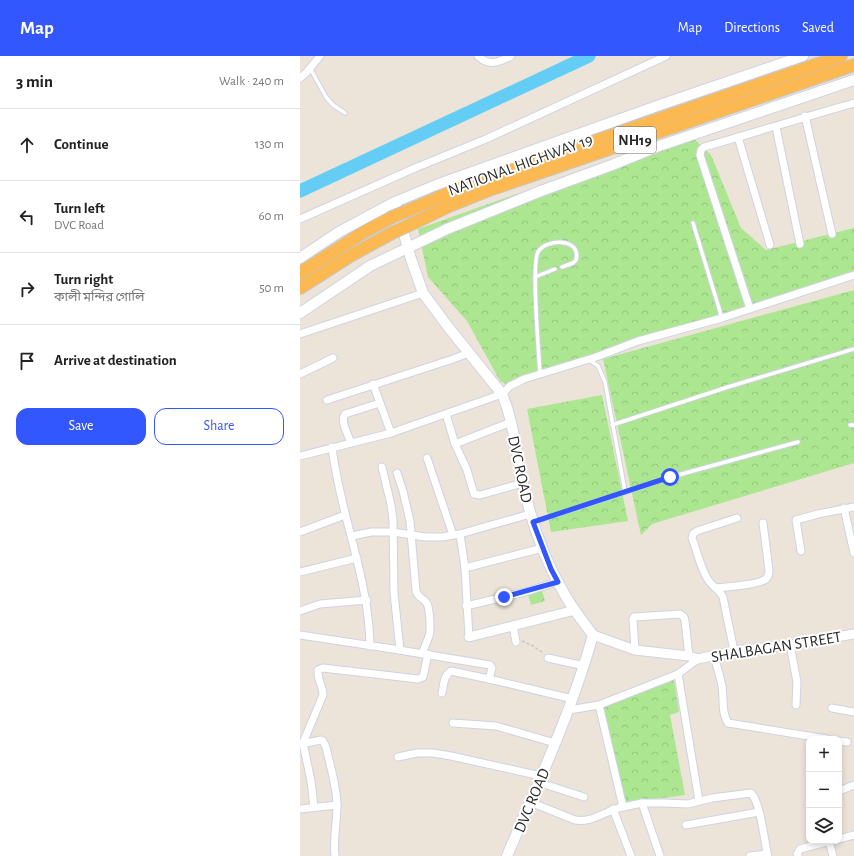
<!DOCTYPE html>
<meta charset="utf-8">
<style>
body{margin:0;font-family:"Alegreya Sans","Noto Sans Bengali",sans-serif;background:#f6f6f6;color:#222}
.controls{position:absolute;right:12px;bottom:12px;display:grid;overflow:hidden;border-radius:8px;box-shadow:0 2px 6px #0003}
.controls button{width:36px;height:36px;display:grid;place-items:center;padding:0;border:0;border-bottom:1px solid #e0e0e0;background:#fff;color:#222;font:20px sans-serif}
.stop{position:absolute;width:12px;height:12px;margin:-9px;border:3px solid #3357ff;border-radius:50%;background:#fff}
.stop.end{background:#3357ff;border-color:#fff;box-shadow:0 1px 4px #0008}
.list{margin:0;padding:0;list-style:none}
h2{display:flex;justify-content:space-between;align-items:center;height:52px;margin:0;padding:0 16px;font-size:17px}
h2 small{font-size:13px;font-weight:400;color:#767676}
.list li{display:grid;grid-template-columns:26px 1fr auto;gap:12px;align-items:center;box-sizing:border-box;height:72px;padding:0 16px;border-top:1px solid #e0e0e0}
.list b{display:block;font-size:15px;white-space:nowrap}
.list p{margin:0;font-size:13px;white-space:nowrap;color:#767676}
.list em{font-size:13px;font-style:normal;color:#767676}
.actions{display:flex;gap:8px;padding:12px 16px}
.actions a{flex:1;padding:9px 0;border:1px solid #3357ff;border-radius:12px;text-align:center;font-size:14px;color:#3357ff}
.actions .main{background:#3357ff;color:#fff}
.icon{flex:none;width:22px;height:22px;fill:none;stroke:currentColor;stroke-width:2;stroke-linecap:round;stroke-linejoin:round}
.map{position:relative;flex:none;width:554px;height:800px;overflow:hidden}
header{display:flex;align-items:center;gap:24px;box-sizing:border-box;height:56px;padding:0 20px;background:#3357ff;color:#fff}
header strong{font-size:19px}
nav{display:flex;gap:22px;margin-inline-start:auto;font-size:14px}
main{display:flex}
aside{flex:1;background:#fff}
.map>svg:first-child{display:block}
.park{fill:url(#park-crowns)}
.lines{fill:none;stroke-linecap:round;stroke-linejoin:round}
.river{stroke:#64cdf5;stroke-width:13}
.service-casing{stroke:#ced2e3;stroke-width:5.5}
.minor-casing{stroke:#ced2e3;stroke-width:9}
.tertiary-casing{stroke:#ced2e3;stroke-width:11}
.secondary-casing{stroke:#ced2e3;stroke-width:12}
.trunk-casing{stroke:#c7c7c7;stroke-width:14}
.path{stroke:#c7c7c7;stroke-width:1.5;stroke-dasharray:3 2;stroke-linecap:butt}
.service{stroke:#fff;stroke-width:3.5}
.minor{stroke:#fff;stroke-width:7}
.tertiary{stroke:#fff;stroke-width:9}
.secondary{stroke:#fff;stroke-width:10}
.trunk{stroke:#fcb851;stroke-width:12}
.trunk-bridge-casing{stroke:#c7c7c7;stroke-width:14;stroke-linecap:butt}
.trunk-bridge{stroke:#fcb851;stroke-width:12}
.route{stroke:#3357ff;stroke-width:5}
.labels{text-anchor:middle;stroke-width:4;stroke-linejoin:round;paint-order:stroke}
.shield{fill:#fff;stroke:#686868;stroke-width:1}
.shield-label{font-size:15px;font-weight:bold;fill:#282828}
.street-label{font-size:16px;fill:#282828;stroke:#fff}
</style>
<header>
<strong>Map</strong>
<nav><a>Map</a><a>Directions</a><a>Saved</a></nav>
</header>
<main>
<aside>
<h2>3 min<small>Walk · 240 m</small></h2>
<ul class="list">
<li><svg class="icon" aria-label="ahead" viewBox="0 0 24 24"><path d="M12 20V5M6 11l6-6 6 6"/></svg><div><b>Continue</b></div><em>130 m</em></li>
<li><svg class="icon" aria-label="left" viewBox="0 0 24 24"><path d="M17 20v-9H6M10 6l-5 5 5 5"/></svg><div><b>Turn left</b><p>DVC Road</p></div><em>60 m</em></li>
<li><svg class="icon" aria-label="right" viewBox="0 0 24 24"><path d="M7 20v-9h11M14 6l5 5-5 5"/></svg><div><b>Turn right</b><p>কালী মন্দির গোলি</p></div><em>50 m</em></li>
<li><svg class="icon" aria-label="arrive" viewBox="0 0 24 24"><path d="M6 21V4h12l-3 4 3 4H6"/></svg><div><b>Arrive at destination</b></div></li>
</ul>
<div class="actions"><a class="main">Save</a><a>Share</a></div>
</aside>
<div class="map">
<svg width="554" height="800" viewBox="0 0 554 800">
<defs>
<pattern id="park-crowns" width="20" height="18" patternUnits="userSpaceOnUse"><rect width="20" height="18" fill="#ade691"/><path d="M2 6a3 3 0 1 1 6 0M12 15a3 3 0 1 1 6 0" fill="none" stroke="#95c57d"/></pattern>
</defs>
<rect width="100%" height="100%" fill="#ece4d9"/>
<g class="park">
<polygon points="393,82 411,99 441,172 466,194 554,172 554,221 337,283 210,330 200,325 167,265 128,221 118,173 202,143"/>
<polygon points="554,234 554,407 352,468 341,479 303,303"/>
<polygon points="302,339 328,465 251,476 227,353"/>
<polygon points="241,531 245,545 231,549 227,535"/>
<polygon points="374,624 379,656 370,659 385,739 325,747 303,650"/>
</g>
<g class="lines">
<polyline class="river" points="0,135 289,0"/>
<defs>
<g id="service">
<polyline points="10,12 26,41 33,49 45,57"/>
<polyline points="393,167 422,262"/>
<polyline points="235,221 255,213"/>
<polyline points="290,304 298,310 305,326 325,435"/>
<path d="M 240,318 C 239,298 231,208 238,196 C 246,182 282,182 276,204 L 273,207 L 262,211"/>
<polyline points="312,369 428,331 554,293"/>
<polyline points="550,369 554,369"/>
<polyline points="234,466 371,421 498,386"/>
</g>
<g id="minor">
<path d="M 178,0 C 189,11 199,6 211,0"/>
<polyline points="0,22 6,17 20,0"/>
<polyline points="505,60 532,178"/>
<polyline points="476,71 500,188"/>
<polyline points="438,81 470,189"/>
<polyline points="0,163 115,112 186,83 366,0"/>
<path d="M 450,253 L 400,99 L 401,94 L 404,91 C 454,77 504,61 554,47"/>
<polyline points="0,278 123,237"/>
<polyline points="0,318 33,302"/>
<polyline points="73,328 91,377"/>
<polyline points="27,344 150,304 169,297"/>
<polyline points="146,358 155,388 167,414 174,438 180,439 223,427"/>
<path d="M 51,387 C 48,378 40,366 45,358 L 80,347"/>
<polyline points="155,388 211,366"/>
<path d="M 32,391 C 40,459 69,522 70,590"/>
<polyline points="0,400 91,377 202,338 210,330 224,323 296,301 338,285 422,262 554,219"/>
<polyline points="127,402 153,479"/>
<polyline points="82,411 91,449 93,464 94,537 100,594"/>
<path d="M 97,417 L 103,435 L 110,465 L 116,535 C 118,542 122,541 126,546 C 130,550 131,574 129,580 C 127,586 124,592 122,598"/>
<polyline points="544,452 554,497"/>
<polyline points="0,476 45,459"/>
<polyline points="160,478 165,512 169,581"/>
<polyline points="52,480 71,476 93,476 125,481 142,481 160,478 230,458"/>
<polyline points="501,495 496,464 518,458 554,451"/>
<polyline points="165,512 243,492"/>
<polyline points="0,516 57,502"/>
<path d="M 416,532 C 426,531 459,529 466,523 C 468,521 469,517 469,514 L 463,467"/>
<polyline points="166,550 225,536 257,526"/>
<polyline points="0,555 20,548 67,544"/>
<polyline points="213,570 216,586"/>
<polyline points="0,579 93,593 190,609 192,612 189,623 273,643"/>
<polyline points="490,589 497,626 496,649"/>
<polyline points="335,594 333,563 334,561 380,558 384,561 385,565 389,600"/>
<path d="M 434,595 L 423,541 C 419,533 411,530 407,522 C 400,510 397,495 392,482 L 393,478 L 397,475 L 437,462"/>
<path d="M 414,599 C 416,609 420,619 422,630 C 424,641 421,657 428,667 L 527,683"/>
<polyline points="248,602 285,610"/>
<polyline points="378,618 399,745"/>
<path d="M 142,637 C 144,629 143,620 151,615 L 189,623"/>
<path d="M 299,649 L 323,751 L 342,747 L 364,747 L 388,748 L 412,742 L 451,737 C 461,747 464,785 468,800"/>
<polyline points="532,652 554,656"/>
<polyline points="269,654 299,649 378,618 398,603"/>
<polyline points="153,667 196,670 255,687"/>
<polyline points="539,685 547,686"/>
<path d="M 1,688 L 21,684 L 23,685 L 26,691 C 30,710 37,730 37,750 C 37,766 33,783 35,800"/>
<polyline points="98,701 117,697 133,697 151,700 241,720"/>
<polyline points="238,726 284,741"/>
<polyline points="539,735 554,729"/>
<path d="M 230,746 L 275,764 C 293,767 306,754 323,751"/>
<polyline points="342,747 360,800"/>
<path d="M 14,751 L 11,725 L 3,687 L 23,639 C 23,630 17,624 18,614 L 23,612 L 118,623 L 123,621 L 128,598"/>
<polyline points="0,753 37,749"/>
<polyline points="313,753 331,800"/>
<polyline points="386,769 459,756"/>
<polyline points="539,783 554,779"/>
<polyline points="529,785 533,800"/>
<polyline points="450,800 467,798"/>
<polyline points="498,800 497,798 500,793 530,785"/>
</g>
<g id="tertiary">
<polyline points="293,579 335,594 389,600 398,603 434,595 490,589 554,578"/>
<polyline points="169,581 275,554"/>
</g>
<g id="secondary">
<path d="M 95,146 L 111,203 L 123,237 L 149,272 L 202,338 C 214,366 216,398 223,427 C 231,466 245,505 265,539 C 273,553 283,566 293,579 C 272,655 238,727 207,800"/>
<polyline points="0,202 39,176 95,146 136,129 357,50 503,0"/>
<polyline points="0,257 70,210 147,173 241,135 312,109 359,90 554,24"/>
</g>
<g id="trunk">
<polyline points="114,152 165,130 541,0"/>
<polyline points="118,165 149,150 189,134 554,9"/>
<polyline points="0,217 64,176 90,162"/>
<polyline points="0,232 50,200 92,177"/>
</g>
</defs>
<use href="#service" class="service-casing"/>
<use href="#minor" class="minor-casing"/>
<use href="#tertiary" class="tertiary-casing"/>
<use href="#secondary" class="secondary-casing"/>
<use href="#trunk" class="trunk-casing"/>
<polyline class="path" points="222,585 233,590 243,597"/>
<use href="#service" class="service"/>
<use href="#minor" class="minor"/>
<use href="#tertiary" class="tertiary"/>
<use href="#secondary" class="secondary"/>
<use href="#trunk" class="trunk"/>
<defs>
<g id="trunk-bridge">
<polyline points="90,162 114,152"/>
<polyline points="92,177 118,165"/>
</g>
</defs>
<use href="#trunk-bridge" class="trunk-bridge-casing"/>
<use href="#trunk-bridge" class="trunk-bridge"/>
</g>
<g class="lines">
<polyline class="route" points="204,541 258,526 251,513 233,466 370,421"/>
</g>
<g class="labels">
<rect class="shield" x="314" y="71" width="42" height="26" rx="3"/>
<g class="shield-label">
<text x="335" y="89">NH19</text>
</g>
<g class="street-label">
<text transform="translate(220 108) rotate(-20)" y="6">NATIONAL HIGHWAY 19</text>
<text transform="translate(221 413) rotate(78)" y="6">DVC ROAD</text>
<text transform="translate(476 590) rotate(-9)" y="6">SHALBAGAN STREET</text>
<text transform="translate(231 744) rotate(-67)" y="6">DVC ROAD</text>
</g>
</g>
</svg>
<div class="controls">
<button>+</button>
<button>−</button>
<button><svg class="icon" aria-label="layers" viewBox="0 0 24 24"><path d="M12 4l9 5-9 5-9-5zM3 14l9 5 9-5"/></svg></button>
</div>
<div class="stop" style="left:370px;top:421px"></div>
<div class="stop end" style="left:204px;top:541px"></div>
</div>
</main>
